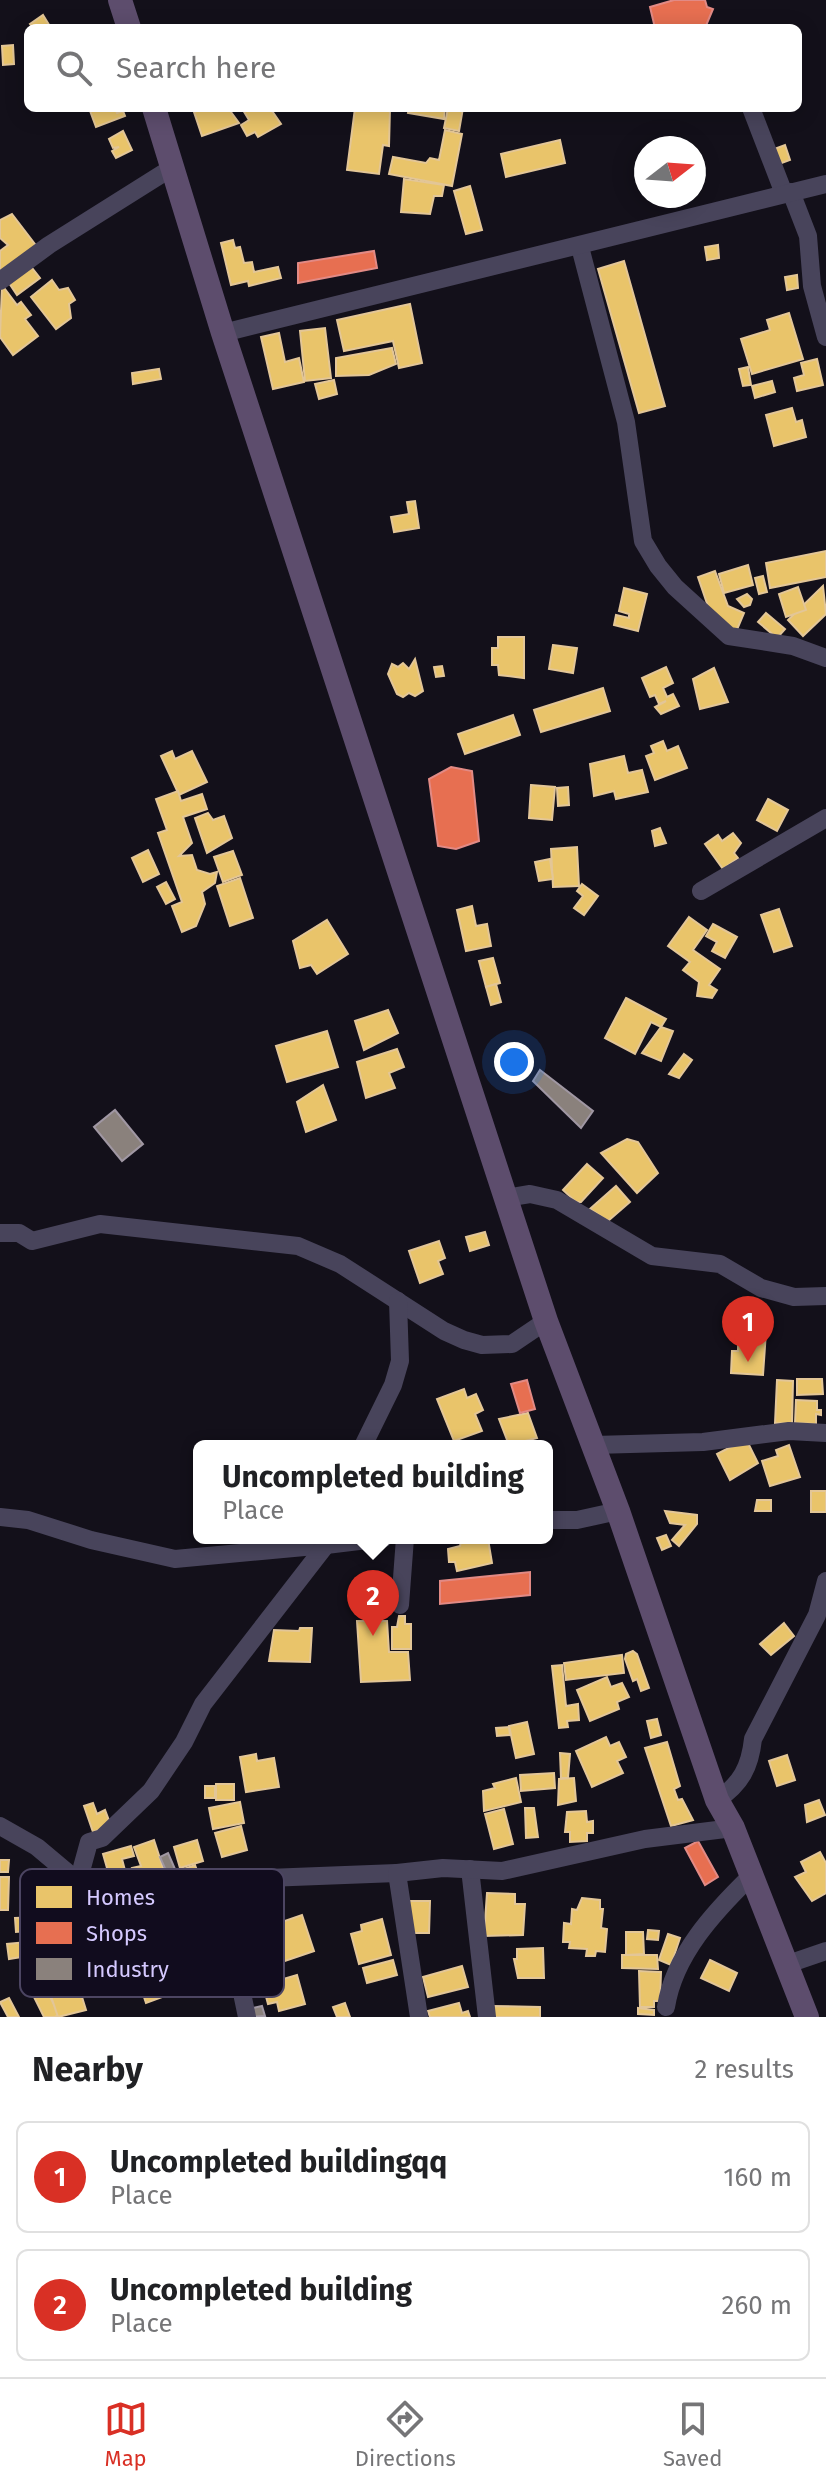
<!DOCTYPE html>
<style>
body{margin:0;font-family:"Fira Sans",sans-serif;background:#f2f2f2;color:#202124}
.compass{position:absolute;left:634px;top:136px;width:72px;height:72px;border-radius:50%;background:#fff;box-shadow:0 4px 20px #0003;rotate:73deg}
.you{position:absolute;left:514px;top:1062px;width:28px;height:28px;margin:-20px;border:6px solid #fff;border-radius:50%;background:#1a73e8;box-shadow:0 0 0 12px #1a73e833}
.badge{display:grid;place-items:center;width:52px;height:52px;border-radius:50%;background:#d93025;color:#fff;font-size:26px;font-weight:700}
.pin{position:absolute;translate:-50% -66px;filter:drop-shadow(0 2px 4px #0008)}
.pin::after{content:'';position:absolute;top:42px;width:28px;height:24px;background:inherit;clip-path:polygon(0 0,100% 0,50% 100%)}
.popup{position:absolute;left:193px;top:1440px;width:360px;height:104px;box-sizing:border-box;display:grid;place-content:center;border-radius:12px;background:#fff;filter:drop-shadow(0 2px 6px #0005);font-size:26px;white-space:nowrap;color:#757577}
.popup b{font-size:30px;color:#202124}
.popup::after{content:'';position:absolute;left:50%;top:100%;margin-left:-16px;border:16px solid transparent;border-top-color:#fff}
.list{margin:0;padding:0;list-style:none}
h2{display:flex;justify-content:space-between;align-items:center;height:104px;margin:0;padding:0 32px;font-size:34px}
h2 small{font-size:26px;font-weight:400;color:#757577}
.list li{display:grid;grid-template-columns:52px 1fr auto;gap:24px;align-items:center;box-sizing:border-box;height:112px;margin:0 16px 16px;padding:0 16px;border:2px solid #e0e0e0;border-radius:12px}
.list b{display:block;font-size:30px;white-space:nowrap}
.list p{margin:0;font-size:26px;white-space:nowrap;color:#757577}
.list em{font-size:26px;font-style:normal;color:#757577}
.icon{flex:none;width:44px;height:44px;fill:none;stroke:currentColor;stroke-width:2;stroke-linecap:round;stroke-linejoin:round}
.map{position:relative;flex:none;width:826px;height:2017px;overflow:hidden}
.search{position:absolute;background:#fff;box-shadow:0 4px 20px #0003;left:24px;right:24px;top:24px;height:88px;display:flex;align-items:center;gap:20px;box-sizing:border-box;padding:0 28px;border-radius:12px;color:#757577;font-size:30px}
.sheet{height:360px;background:#fff}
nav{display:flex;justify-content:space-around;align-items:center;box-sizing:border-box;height:112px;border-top:2px solid #e0e0e0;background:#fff;font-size:22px;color:#757577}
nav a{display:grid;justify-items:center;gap:4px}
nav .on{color:#d93025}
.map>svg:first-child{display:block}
.homes{fill:#e9c46a;stroke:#e3c697;stroke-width:2}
.shops{fill:#e76f51;stroke:#e28a85;stroke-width:2}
.industry{fill:#8a817c;stroke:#a097a3;stroke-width:2}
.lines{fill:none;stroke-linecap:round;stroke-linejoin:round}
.minor{stroke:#48445b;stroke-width:18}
.major{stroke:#5d4d6d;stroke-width:24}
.key{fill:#110c1e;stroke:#4c4562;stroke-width:2}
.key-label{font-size:22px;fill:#d5c9ff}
</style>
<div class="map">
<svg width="826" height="2017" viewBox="0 0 826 2017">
<rect width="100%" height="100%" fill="#13101a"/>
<g class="homes">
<polygon points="43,15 51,28 33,28 30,24"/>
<polygon points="13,45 14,64 3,65 2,46"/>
<polygon points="89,108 115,108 117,113 123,111 125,116 96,127"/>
<polygon points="205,108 228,108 239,123 202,136 194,112"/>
<polygon points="249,108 270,108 281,124 258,137 255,132 247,136 241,125 249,120 243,110"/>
<polygon points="355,108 390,108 389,146 383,145 379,174 347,170"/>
<polygon points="409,108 445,108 444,119 408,113"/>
<polygon points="448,108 463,108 459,131 444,128"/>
<polygon points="445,130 462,134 452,186 389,174 393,157 426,163 430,158 439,160"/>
<polygon points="123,131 132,150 116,158 112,151 119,147 113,148 109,139"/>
<polygon points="560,140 565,163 506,177 501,154"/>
<polygon points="785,145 790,160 779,164 774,149"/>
<polygon points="404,179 444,185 442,196 434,196 430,214 401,212"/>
<polygon points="470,186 482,230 466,234 454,191"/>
<polygon points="12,214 41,252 0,279 0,251 8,245 0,238 0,220"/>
<polygon points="233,240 235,248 240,247 244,263 252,262 254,272 278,267 281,278 249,286 248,281 231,285 221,243"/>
<polygon points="718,245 719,258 707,260 705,247"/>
<polygon points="624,261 665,406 639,413 598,269"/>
<polygon points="29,264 40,278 17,295 7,280"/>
<polygon points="797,275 798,288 787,290 785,277"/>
<polygon points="52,280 59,290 68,288 75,300 69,304 71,318 56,329 31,297"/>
<polygon points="2,285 17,305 21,302 31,315 25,319 38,336 13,355 0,337"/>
<polygon points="410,304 422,363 399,368 393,341 344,351 337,320"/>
<polygon points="789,313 803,359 752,374 741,339 770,330 767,320"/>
<polygon points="325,328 331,378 305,381 300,331"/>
<polygon points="279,333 285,362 299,358 304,382 273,389 261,337"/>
<polygon points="392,348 396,364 369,375 336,376 336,358"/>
<polygon points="817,359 823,385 797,391 794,378 804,375 801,363"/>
<polygon points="748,367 751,385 743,386 739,369"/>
<polygon points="159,369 161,379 133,384 132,373"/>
<polygon points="334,380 337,394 319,399 315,384"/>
<polygon points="772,381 775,392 755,398 752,386"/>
<polygon points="792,408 796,422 802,420 806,437 774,446 766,415"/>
<polygon points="415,501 419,528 394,532 391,517 409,514 407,502"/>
<polygon points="826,551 826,577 770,588 766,563"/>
<polygon points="748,565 753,585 724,593 719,574"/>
<polygon points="715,571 728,606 744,613 736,632 711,615 698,577"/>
<polygon points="763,576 767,592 759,594 755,578"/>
<polygon points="823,586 826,614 803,636 788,620"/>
<polygon points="798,587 806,610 786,617 779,594"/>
<polygon points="624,588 647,594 638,631 614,625 616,615 629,618 629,614 619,611"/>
<polygon points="747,594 752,599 750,605 744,607 737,599"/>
<polygon points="766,613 785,629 777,638 758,622"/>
<polygon points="498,637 524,637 524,678 499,675 498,665 492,665 492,648 498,648"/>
<polygon points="553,645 577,648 573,673 549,669"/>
<polygon points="415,659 423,691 415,696 409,693 403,697 397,694 388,674 392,664 398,667 403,663 409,669"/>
<polygon points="442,666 444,676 436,677 434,667"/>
<polygon points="666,667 673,683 663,688 667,697 673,694 679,706 661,714 655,707 666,701 659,704 655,695 650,697 642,678"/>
<polygon points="714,668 728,702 700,709 693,679"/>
<polygon points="603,688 610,711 541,732 534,710"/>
<polygon points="513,715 520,735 465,754 458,734"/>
<polygon points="663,741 667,751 678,746 687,768 655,780 646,756 654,753 651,746"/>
<polygon points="172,751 175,759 192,751 207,782 179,795 161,756"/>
<polygon points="624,756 628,773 642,770 648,792 616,799 614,791 594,796 590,764"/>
<polygon points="531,785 555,787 552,820 529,818"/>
<polygon points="568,787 569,805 558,806 557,788"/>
<polygon points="178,791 181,801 202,794 207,809 183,817 192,843 179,856 192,855 197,870 210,874 217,872 215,883 202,892 205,904 196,926 182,932 172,906 182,902 158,833 167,830 156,799"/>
<polygon points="768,799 788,810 777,831 757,820"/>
<polygon points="208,813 213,820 224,816 232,838 207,853 195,818"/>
<polygon points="660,828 666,843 655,846 652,831"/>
<polygon points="733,833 741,843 734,853 738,858 723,869 705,844 718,835 722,841"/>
<polygon points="577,847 579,886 553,887 551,849"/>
<polygon points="148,850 159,874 143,882 132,858"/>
<polygon points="233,851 242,875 223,882 214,857"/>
<polygon points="550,859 553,879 539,881 535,862"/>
<polygon points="240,878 253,918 230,926 217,886"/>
<polygon points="166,882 175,899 166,904 157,887"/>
<polygon points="582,884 598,896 584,915 574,908 583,896 577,891"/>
<polygon points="472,906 476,926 487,924 491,946 466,951 457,910"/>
<polygon points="779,909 792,946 774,952 761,915"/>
<polygon points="689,917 707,930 693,950 720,969 709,985 717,990 712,998 697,996 699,982 683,970 690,962 668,946"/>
<polygon points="327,920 348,954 317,974 311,965 300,968 293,941"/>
<polygon points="713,924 737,937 725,958 712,951 717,942 706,936"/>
<polygon points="493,958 500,983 486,987 479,961"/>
<polygon points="496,984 501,1002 491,1005 486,987"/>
<polygon points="626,998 666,1019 661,1027 651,1022 635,1054 605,1038"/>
<polygon points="388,1010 398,1033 364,1050 355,1021"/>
<polygon points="661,1027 673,1031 661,1061 642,1053"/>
<polygon points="327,1031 338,1067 287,1082 276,1046"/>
<polygon points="397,1049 404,1067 389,1073 395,1088 366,1098 357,1062"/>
<polygon points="684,1054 692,1060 679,1078 669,1074"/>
<polygon points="323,1085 336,1120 306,1132 297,1102"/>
<polygon points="627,1139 638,1142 658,1173 637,1193 601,1153"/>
<polygon points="587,1164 603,1178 581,1202 576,1202 563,1190"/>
<polygon points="616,1186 630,1202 608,1221 590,1209"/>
<polygon points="485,1232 489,1245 470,1251 466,1237"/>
<polygon points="439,1241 445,1258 438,1261 443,1274 420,1283 409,1251"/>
<polygon points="743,1330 766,1332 763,1375 731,1373 732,1351 738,1351 738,1346 741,1346"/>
<polygon points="797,1379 822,1379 823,1394 797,1395"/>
<polygon points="777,1380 793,1381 792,1424 775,1423"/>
<polygon points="464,1389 467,1398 476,1394 483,1410 475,1414 482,1431 454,1441 437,1399"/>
<polygon points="796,1400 817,1401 817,1410 821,1410 821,1415 816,1414 816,1424 795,1423"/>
<polygon points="528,1413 537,1438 509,1445 499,1419"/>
<polygon points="746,1439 758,1463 730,1480 717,1454"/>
<polygon points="789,1445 800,1477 770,1486 762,1461 778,1456 776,1450"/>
<rect x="811" y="1491" width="15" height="21"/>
<polygon points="757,1500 771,1500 771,1511 755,1511"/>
<polygon points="665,1511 697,1515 697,1524 679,1546 672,1540 685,1525 670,1523"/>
<polygon points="666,1535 671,1546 662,1550 657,1538"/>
<polygon points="488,1539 492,1563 457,1571 455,1562 449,1562 448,1549 460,1546 461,1542"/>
<polygon points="399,1616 405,1616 405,1624 411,1624 411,1649 392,1649 392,1627 397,1627"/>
<polygon points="357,1621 387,1621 389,1652 408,1652 410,1680 361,1682"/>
<polygon points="784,1623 794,1636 771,1655 760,1644"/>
<polygon points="300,1628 312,1628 310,1662 269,1661 274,1630 299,1631"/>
<polygon points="633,1651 637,1654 649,1688 641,1691 637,1679 633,1681 625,1659 626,1654"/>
<polygon points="622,1655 624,1673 566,1680 564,1663"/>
<polygon points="562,1665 566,1706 578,1704 579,1720 567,1721 568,1727 559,1728 552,1666"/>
<polygon points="607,1677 611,1687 622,1683 629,1697 617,1702 619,1709 590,1721 577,1690"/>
<polygon points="657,1719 661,1735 651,1738 647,1721"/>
<polygon points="527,1722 534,1754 516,1758 509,1726"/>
<polygon points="509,1727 510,1735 497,1736 496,1728"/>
<polygon points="606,1737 610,1746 619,1742 626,1757 617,1761 623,1773 592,1787 576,1751"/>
<polygon points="667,1742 680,1786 674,1789 678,1800 682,1799 693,1820 671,1826 645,1748"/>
<polygon points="560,1753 570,1754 568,1778 561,1778"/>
<polygon points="256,1754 257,1761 274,1758 279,1787 246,1792 240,1757"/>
<polygon points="787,1755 795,1780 777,1786 769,1761"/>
<polygon points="554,1773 555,1788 521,1791 520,1775"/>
<polygon points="516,1778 521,1802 484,1811 483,1791 495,1788 493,1784"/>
<polygon points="574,1778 576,1801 558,1805 559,1779"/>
<rect x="216" y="1784" width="18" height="16"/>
<rect x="205" y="1786" width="10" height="12"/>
<polygon points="819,1800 825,1815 807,1822 805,1805"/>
<polygon points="240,1802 244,1823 213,1829 209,1808"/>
<polygon points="93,1803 97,1814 105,1810 111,1826 93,1832 84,1806"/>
<polygon points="525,1808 534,1808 538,1837 526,1838"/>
<polygon points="504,1809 513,1844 494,1849 485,1814"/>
<polygon points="586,1811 587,1822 593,1821 593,1833 587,1833 587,1841 570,1842 570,1832 565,1832 567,1812"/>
<polygon points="241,1826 247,1850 222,1857 215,1833"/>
<polygon points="154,1840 166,1877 138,1887 132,1868 141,1866 134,1847"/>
<polygon points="197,1840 203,1861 180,1868 174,1847"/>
<polygon points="131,1846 134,1856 122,1859 127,1878 101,1884 99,1878 109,1875 103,1854"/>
<polygon points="820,1852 826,1863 826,1893 812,1901 795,1877 806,1872 801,1862"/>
<polygon points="0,1860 9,1860 8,1872 0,1872"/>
<polygon points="195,1865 198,1873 184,1878 181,1870"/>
<polygon points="0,1877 9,1877 8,1910 0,1910"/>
<polygon points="487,1893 515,1894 515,1904 525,1904 523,1935 484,1936"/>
<polygon points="208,1895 218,1935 189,1942 183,1917 159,1923 154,1906"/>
<polygon points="582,1898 600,1900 600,1909 603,1909 601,1928 607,1929 605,1952 596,1951 595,1956 586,1956 587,1949 569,1948 570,1942 563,1942 564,1923 571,1924 572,1909 577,1910"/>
<polygon points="409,1901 430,1901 429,1933 409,1933"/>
<polygon points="139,1902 150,1940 115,1947 108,1917 98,1919 97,1911"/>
<polygon points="302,1915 314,1951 276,1964 264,1928"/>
<polygon points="40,1917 41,1930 16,1932 15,1918"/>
<polygon points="382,1919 391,1955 359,1964 351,1934 362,1931 361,1925"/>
<polygon points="648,1930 659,1931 658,1940 647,1939"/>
<polygon points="626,1932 643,1932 644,1954 626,1955"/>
<polygon points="46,1933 54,1934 52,1947 44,1945"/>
<polygon points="668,1934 680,1938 671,1965 659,1960"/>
<polygon points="96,1941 97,1952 79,1954 78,1944"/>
<polygon points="27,1942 28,1956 9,1959 7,1944"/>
<polygon points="543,1948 544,1978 518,1978 514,1959 517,1959 517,1949"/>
<polygon points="221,1951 228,1978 199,1986 191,1958"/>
<polygon points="622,1955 657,1955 658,1969 622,1968"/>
<polygon points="393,1960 397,1975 367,1983 363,1968"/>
<polygon points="710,1960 737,1973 729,1991 701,1978"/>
<polygon points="462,1966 468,1987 428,1997 423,1977"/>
<polygon points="167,1969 176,1992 146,2003 138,1979"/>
<polygon points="37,1970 59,2015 55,2017 44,2017 24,1977"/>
<polygon points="639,1971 661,1972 660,2001 654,2001 654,2007 640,2007"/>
<polygon points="297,1975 305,2004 279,2011 277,2002 268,2004 263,1985"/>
<polygon points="78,1984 86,2010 58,2017 50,1993"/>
<polygon points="9,1998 19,2017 8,2017 0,2002"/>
<polygon points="345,2003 350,2017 337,2017 333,2007"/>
<polygon points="459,2003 462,2013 468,2011 470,2017 430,2017 428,2011"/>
<polygon points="492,2006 540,2007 540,2017 492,2017"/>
<polygon points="638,2008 654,2010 654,2015 638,2014"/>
</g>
<g class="shops">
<polygon points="674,0 705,0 707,7 713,9 705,28 655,28 650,7"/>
<polygon points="374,251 377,268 298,283 298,263"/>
<polygon points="451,767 472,771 479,841 456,849 438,846 429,779"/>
<polygon points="527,1380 535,1409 520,1413 511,1384"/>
<polygon points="530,1572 530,1595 440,1604 440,1581"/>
<polygon points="698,1841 718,1877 705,1885 685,1848"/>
</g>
<g class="industry">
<polygon points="540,1070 593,1111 581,1128 533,1081"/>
<polygon points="115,1110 143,1144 122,1161 94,1127"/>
<polygon points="168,1853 175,1869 167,1873 160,1857"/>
<polygon points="262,2006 265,2016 251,2017 249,2009"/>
</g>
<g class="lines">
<g class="minor">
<polyline points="751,108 783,191 778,195"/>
<polyline points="791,192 808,236 812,286 826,337"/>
<polyline points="580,247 626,422 643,541 658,566 675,587 729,636 793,646 826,658"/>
<polyline points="0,281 49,245 173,167"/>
<polyline points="223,333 826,184"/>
<polyline points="701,891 826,818"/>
<polyline points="506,1198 530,1194 557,1200 652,1256 720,1264 761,1288 794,1297 826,1296"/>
<polyline points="0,1233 19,1233 32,1241 100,1224 298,1246 340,1264 444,1331 464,1340 482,1345 512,1344 546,1321"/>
<polyline points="594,1445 703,1442 789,1431 826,1433"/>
<polyline points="363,1446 393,1385 400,1361 398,1301"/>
<polyline points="0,1517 28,1520 91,1540 175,1559 326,1545"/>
<polyline points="547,1520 577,1520 618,1511"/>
<polyline points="326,1538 326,1545 384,1538"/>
<polyline points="400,1605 405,1538"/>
<path d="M 717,1800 C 741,1784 750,1767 753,1739 L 817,1615 L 826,1581"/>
<polyline points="0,1826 37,1847 93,1894 115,1898 244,1879 397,1873"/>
<polyline points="470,1869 487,2017"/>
<polyline points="78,1882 89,1842 102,1838 151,1791 184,1742 203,1704 326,1545"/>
<polyline points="219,1883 247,2017"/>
<polyline points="788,1964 826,1951"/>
<path d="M 666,2007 C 674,1955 714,1912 751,1876"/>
<polyline points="419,2017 397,1873 443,1868 502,1871 645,1839 733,1828"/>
</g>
<g class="major">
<polyline points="120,0 129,28"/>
<polyline points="154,108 223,333 546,1321 618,1511 717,1800 733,1828 807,2017"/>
</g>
</g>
<rect x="20" y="1869" width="264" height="128" rx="12" class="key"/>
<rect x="36" y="1886" width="36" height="22" fill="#e9c46a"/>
<rect x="36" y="1922" width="36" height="22" fill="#e76f51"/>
<rect x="36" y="1958" width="36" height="22" fill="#8a817c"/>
<g class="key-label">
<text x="86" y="1905">Homes</text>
<text x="86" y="1941">Shops</text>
<text x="86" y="1977">Industry</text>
</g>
</svg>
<svg class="compass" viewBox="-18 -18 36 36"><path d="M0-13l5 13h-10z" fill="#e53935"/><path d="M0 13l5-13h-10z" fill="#757577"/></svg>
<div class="you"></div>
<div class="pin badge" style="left:748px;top:1362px">1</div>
<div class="pin badge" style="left:373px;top:1636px">2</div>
<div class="popup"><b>Uncompleted building</b>Place</div>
<div class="search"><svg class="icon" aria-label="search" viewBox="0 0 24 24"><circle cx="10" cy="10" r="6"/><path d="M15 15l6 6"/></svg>Search here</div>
</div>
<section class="sheet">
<h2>Nearby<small>2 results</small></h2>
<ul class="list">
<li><span class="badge">1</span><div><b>Uncompleted buildingqq</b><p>Place</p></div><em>160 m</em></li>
<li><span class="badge">2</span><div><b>Uncompleted building</b><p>Place</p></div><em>260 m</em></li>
</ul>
</section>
<nav>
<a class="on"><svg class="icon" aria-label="map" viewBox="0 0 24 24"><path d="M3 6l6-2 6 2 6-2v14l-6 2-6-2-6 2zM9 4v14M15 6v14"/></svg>Map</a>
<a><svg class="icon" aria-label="directions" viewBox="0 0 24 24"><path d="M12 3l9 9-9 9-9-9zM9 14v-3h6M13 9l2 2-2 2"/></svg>Directions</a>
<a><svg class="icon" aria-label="saved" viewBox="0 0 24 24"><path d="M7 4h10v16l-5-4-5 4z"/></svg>Saved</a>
</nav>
